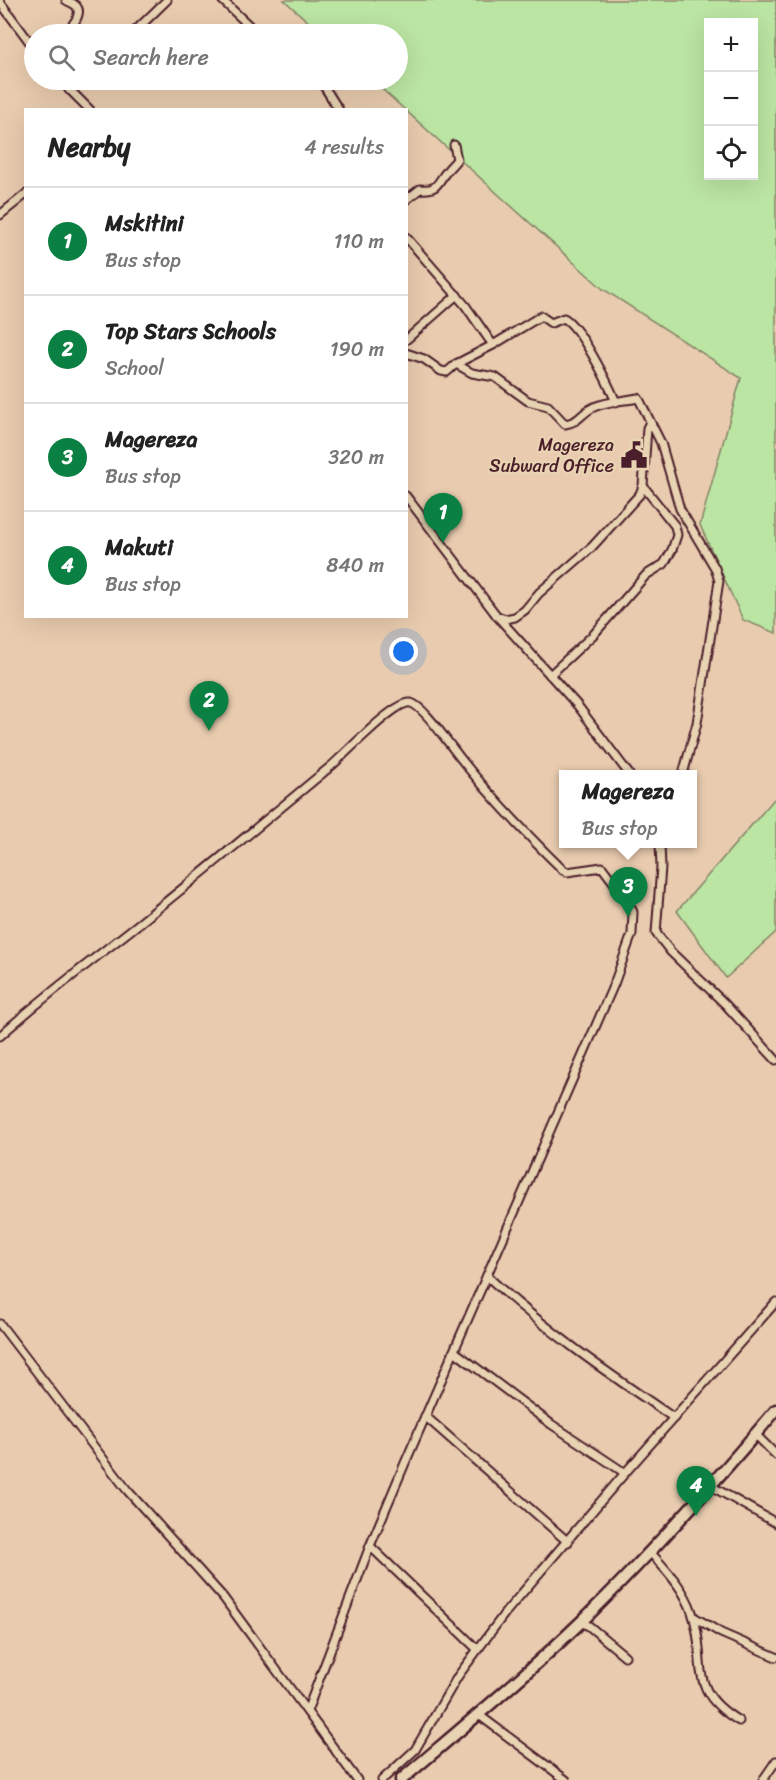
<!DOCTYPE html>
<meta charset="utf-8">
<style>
body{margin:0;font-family:Sriracha,sans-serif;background:#f2f2f2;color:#222}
.controls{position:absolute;right:18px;top:18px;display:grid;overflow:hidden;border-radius:0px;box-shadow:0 6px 24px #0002}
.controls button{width:54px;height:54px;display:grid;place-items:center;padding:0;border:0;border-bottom:2px solid #e0e0e0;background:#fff;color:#222;font:30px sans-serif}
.you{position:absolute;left:404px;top:652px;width:21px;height:21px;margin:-15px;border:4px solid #fff;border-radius:50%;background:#1a73e8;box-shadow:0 0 0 9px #1a73e833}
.badge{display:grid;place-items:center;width:39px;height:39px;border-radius:50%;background:#0b8043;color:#fff;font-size:20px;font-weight:700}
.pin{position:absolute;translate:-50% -50px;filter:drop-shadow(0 2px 3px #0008)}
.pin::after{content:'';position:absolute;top:32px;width:21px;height:18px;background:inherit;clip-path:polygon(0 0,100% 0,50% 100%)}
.popup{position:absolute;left:559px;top:770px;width:138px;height:78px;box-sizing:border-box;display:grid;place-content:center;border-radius:0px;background:#fff;filter:drop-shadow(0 2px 4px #0005);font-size:20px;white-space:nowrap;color:#767676}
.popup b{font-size:22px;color:#222}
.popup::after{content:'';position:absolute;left:50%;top:100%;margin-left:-12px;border:12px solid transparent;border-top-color:#fff}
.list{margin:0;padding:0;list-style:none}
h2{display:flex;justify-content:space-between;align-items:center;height:78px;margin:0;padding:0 24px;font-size:26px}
h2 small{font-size:20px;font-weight:400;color:#767676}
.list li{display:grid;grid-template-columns:39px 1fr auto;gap:18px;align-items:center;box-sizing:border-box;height:108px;padding:0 24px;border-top:2px solid #e0e0e0}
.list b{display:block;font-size:22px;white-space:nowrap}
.list p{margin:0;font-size:20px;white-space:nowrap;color:#767676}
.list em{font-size:20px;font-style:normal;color:#767676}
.icon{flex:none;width:33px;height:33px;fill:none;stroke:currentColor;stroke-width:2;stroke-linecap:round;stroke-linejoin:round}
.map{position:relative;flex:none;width:776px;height:1780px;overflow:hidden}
.search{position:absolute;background:#fff;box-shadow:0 6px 24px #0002;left:24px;top:24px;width:384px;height:66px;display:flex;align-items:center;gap:15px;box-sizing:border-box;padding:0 21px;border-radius:33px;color:#767676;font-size:22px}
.panel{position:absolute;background:#fff;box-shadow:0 6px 24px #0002;left:24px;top:108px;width:384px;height:510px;border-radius:0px}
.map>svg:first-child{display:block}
.green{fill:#bbe5a2;stroke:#828266;stroke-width:1.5;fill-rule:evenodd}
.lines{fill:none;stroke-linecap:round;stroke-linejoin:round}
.minor-casing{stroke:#4a1f2b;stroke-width:11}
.trunk-casing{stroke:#4a1f2b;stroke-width:15}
.minor{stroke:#e8d3b2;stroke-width:7}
.trunk{stroke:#e8d3b2;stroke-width:10}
.labels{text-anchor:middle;stroke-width:4.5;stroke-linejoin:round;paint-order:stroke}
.poi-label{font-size:18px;fill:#4a1f2b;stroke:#e8d3b2;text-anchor:end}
</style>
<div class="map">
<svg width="776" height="1780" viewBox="0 0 776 1780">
<rect width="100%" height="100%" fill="#e9ccaf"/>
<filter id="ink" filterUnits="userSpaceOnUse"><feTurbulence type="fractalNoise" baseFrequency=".0167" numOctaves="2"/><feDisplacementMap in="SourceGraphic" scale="12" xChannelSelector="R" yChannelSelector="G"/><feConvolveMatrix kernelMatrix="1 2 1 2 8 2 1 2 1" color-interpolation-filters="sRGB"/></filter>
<g filter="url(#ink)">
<g class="green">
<path d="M 284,0 L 776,0 L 776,633 L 743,620 L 700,525 L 741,378 L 603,289 L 372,80 L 398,80 L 398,34 L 322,34 ZM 708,22 L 754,22 L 754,176 L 708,176 Z"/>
<polygon points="776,797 776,932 726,978 677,911"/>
</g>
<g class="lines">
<defs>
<g id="minor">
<polyline points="222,0 258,34"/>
<polyline points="0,2 34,48"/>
<path d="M 64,34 C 70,29 85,13 75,5 C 73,3 69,2 66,0"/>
<polyline points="132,34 167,0"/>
<polyline points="60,80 90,110"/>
<polyline points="320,80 339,110"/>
<polyline points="69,90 82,80"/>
<path d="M 406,200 L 420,189 C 439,191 437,182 447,171 C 450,166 454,164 457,159 L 454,145"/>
<polyline points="0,215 26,194"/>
<polyline points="406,237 465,305 493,345"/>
<polyline points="406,340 457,295"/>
<path d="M 406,353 L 424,359 L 441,371 L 447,372 L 456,364 L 493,345 L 541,316 L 551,323 L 564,318 C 581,328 608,383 616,402"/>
<path d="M 456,364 L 472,373 L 495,377 L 528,401 L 548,406 L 565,424 C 582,421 580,413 594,407 C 607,401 624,401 638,398 L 640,401 L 661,443 L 680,509 L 715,568 L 719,581 L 697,723 L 683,774"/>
<polyline points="406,496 497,616 578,706 629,774"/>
<polyline points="497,616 505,619 515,617 525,610 539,593 592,547 640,494 643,486 647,428 650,422"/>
<polyline points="550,675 594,634 646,575 664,564 672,550 677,535 675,526 643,486"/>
<polyline points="660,844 661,867 656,933 671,952 725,1004 776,1060"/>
<path d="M 0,1036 C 45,995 93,960 141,922 C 205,871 267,819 330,767 C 344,756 395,700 411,703 C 422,706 441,733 448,742 C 482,788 522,830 563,870 L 567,872 L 602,867 L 627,900 L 633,912 L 632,934 L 614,984 L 405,1463 L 370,1546 L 307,1711"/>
<path d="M 487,1276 C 545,1330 609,1374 674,1418"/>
<polyline points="0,1324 127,1490 223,1597 357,1780"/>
<polyline points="454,1351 551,1424 625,1473"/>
<polyline points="425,1416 568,1542"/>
<polyline points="755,1434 776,1455"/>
<polyline points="711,1486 776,1523"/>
<polyline points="370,1546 477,1649"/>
<path d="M 650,1552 C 666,1570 684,1588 692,1612 C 709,1661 684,1688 739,1721"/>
<polyline points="694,1617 721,1633 776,1657"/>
<polyline points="581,1622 589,1626 625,1656"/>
<polyline points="479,1715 566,1780"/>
<polyline points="382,1780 415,1750 458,1676 505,1613 625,1473 776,1302"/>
<polyline points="763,1780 776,1761"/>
</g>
<path id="trunk" d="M 401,1780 C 462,1728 524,1677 582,1621 C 651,1554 714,1483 776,1410"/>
</defs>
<use href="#minor" class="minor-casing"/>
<use href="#trunk" class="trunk-casing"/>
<use href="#minor" class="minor"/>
<use href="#trunk" class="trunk"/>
</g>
</g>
<defs>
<symbol id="civic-bare" viewBox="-9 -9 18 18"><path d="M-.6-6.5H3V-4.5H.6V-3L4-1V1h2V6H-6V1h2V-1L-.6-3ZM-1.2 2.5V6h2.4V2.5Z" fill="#4a1f2b" stroke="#e8d3b2" stroke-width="2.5" paint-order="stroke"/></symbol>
</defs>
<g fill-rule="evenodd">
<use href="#civic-bare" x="615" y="436" width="38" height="38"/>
</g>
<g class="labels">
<g class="poi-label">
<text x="614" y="451">Magereza<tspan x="614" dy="21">Subward Office</tspan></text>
</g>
</g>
</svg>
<div class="controls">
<button>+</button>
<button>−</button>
<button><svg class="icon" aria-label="locate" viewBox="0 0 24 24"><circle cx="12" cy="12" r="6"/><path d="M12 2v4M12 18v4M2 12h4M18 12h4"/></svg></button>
</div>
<div class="you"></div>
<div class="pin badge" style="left:443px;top:543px">1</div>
<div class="pin badge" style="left:209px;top:731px">2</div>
<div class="pin badge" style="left:628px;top:917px">3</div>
<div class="popup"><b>Magereza</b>Bus stop</div>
<div class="pin badge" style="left:696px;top:1516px">4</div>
<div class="search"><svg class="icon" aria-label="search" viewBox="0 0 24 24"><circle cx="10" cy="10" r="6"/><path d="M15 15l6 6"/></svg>Search here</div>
<section class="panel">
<h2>Nearby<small>4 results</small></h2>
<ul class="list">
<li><span class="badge">1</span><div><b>Mskitini</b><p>Bus stop</p></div><em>110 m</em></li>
<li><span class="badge">2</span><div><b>Top Stars Schools</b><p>School</p></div><em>190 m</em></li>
<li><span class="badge">3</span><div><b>Magereza</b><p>Bus stop</p></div><em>320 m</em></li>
<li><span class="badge">4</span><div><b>Makuti</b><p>Bus stop</p></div><em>840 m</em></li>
</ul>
</section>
</div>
